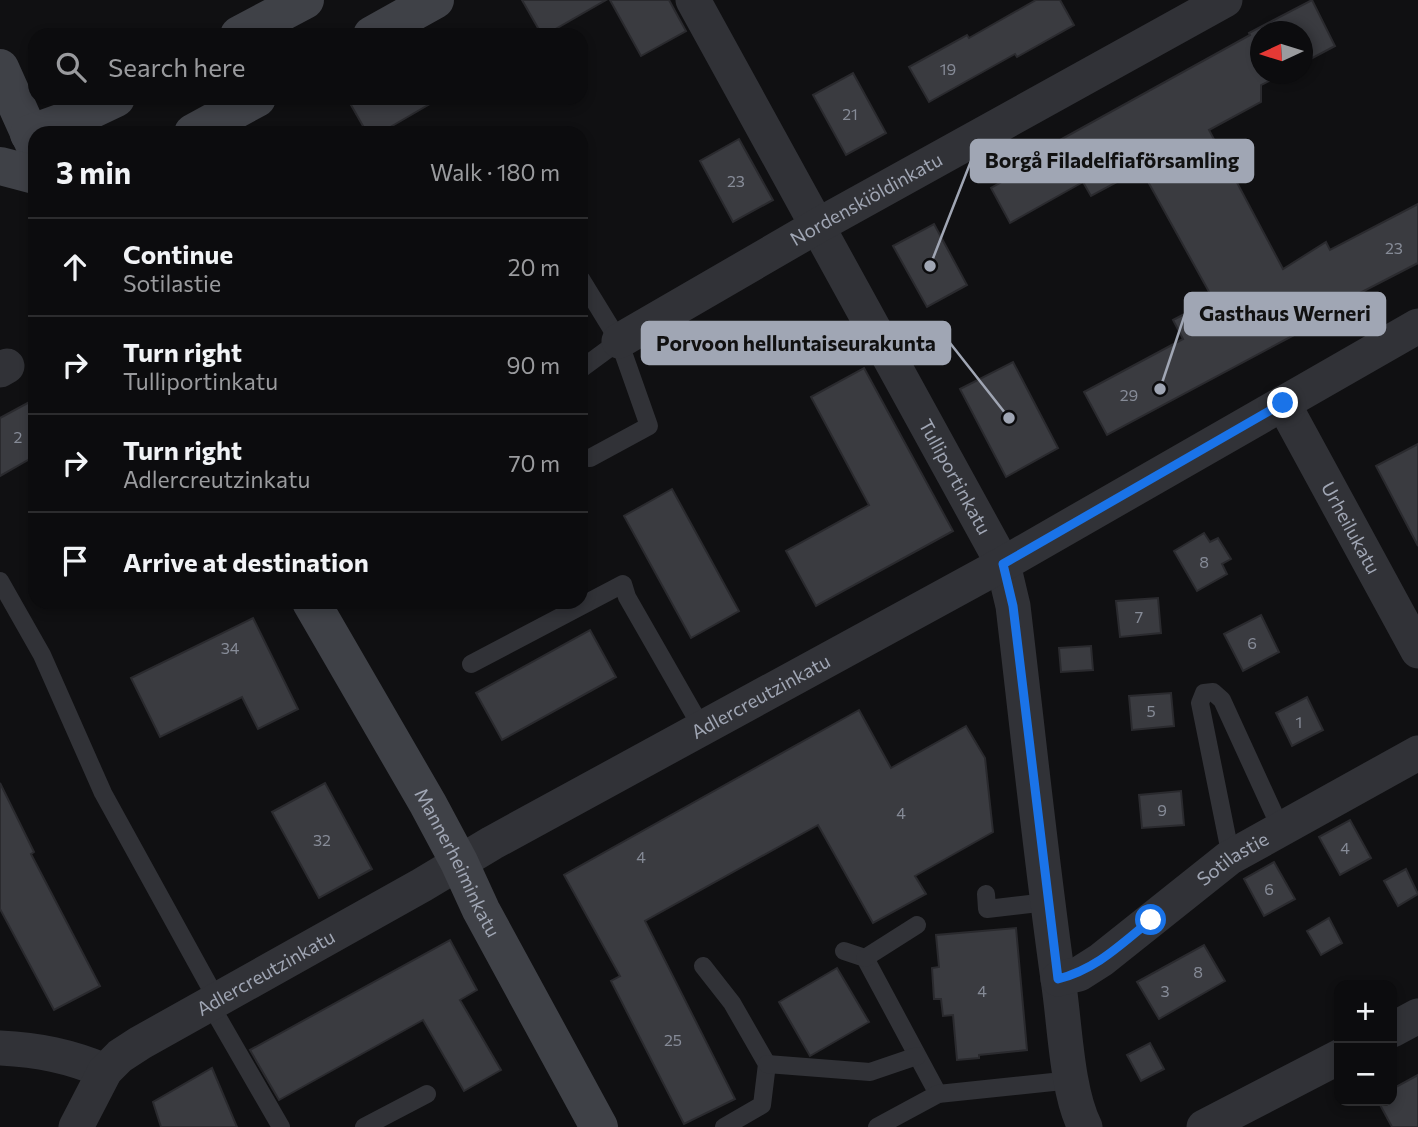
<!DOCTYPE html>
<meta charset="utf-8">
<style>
body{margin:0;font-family:Commissioner,sans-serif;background:#151517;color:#f1f3f6}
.controls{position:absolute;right:21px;bottom:21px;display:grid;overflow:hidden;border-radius:14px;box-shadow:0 4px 10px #0003}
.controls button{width:63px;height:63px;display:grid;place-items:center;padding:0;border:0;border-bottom:2px solid #2c2c2e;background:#0c0c0e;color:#f1f3f6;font:35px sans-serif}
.compass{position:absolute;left:1250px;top:21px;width:63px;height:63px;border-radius:50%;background:#0c0c0e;box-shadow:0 4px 10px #0003;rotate:266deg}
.stop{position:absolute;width:21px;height:21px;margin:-16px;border:5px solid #1a73e8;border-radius:50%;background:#fff}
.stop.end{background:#1a73e8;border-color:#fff;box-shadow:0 2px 7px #0008}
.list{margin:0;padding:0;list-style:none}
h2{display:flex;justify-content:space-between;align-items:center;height:91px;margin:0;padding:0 28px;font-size:30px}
h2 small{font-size:23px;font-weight:400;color:#9a9b9e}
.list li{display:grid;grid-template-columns:46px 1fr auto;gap:21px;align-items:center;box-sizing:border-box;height:98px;padding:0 28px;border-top:2px solid #2c2c2e}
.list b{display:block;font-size:26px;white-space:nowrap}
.list p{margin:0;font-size:23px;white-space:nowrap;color:#9a9b9e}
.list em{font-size:23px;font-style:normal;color:#9a9b9e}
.icon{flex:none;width:38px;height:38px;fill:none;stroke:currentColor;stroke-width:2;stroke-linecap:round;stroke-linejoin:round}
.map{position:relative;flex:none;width:1418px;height:1127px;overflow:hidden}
.search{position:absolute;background:#0c0c0e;box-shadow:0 4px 10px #0003;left:28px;top:28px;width:560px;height:77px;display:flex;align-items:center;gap:18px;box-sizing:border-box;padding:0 24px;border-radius:21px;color:#9a9b9e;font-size:26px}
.panel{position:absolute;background:#0c0c0e;box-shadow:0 4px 10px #0003;left:28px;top:126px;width:560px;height:483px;border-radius:21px}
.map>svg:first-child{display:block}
.building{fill:#3a3b40;stroke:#2a2a2e;stroke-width:2}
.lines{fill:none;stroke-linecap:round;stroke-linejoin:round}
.lane{stroke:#313237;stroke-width:18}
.street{stroke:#313237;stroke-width:35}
.secondary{stroke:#3f4147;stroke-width:38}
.route{stroke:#1a73e8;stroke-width:9}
.labels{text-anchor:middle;stroke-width:5;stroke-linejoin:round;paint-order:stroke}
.number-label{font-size:16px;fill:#868b97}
.street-label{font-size:19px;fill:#a0a6b4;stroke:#0b0b0d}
.leader{fill:none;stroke:#a0a6b4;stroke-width:2.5}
.callout-dot{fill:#a0a6b4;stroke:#0b0b0d;stroke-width:2.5}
.callout{fill:#a0a6b4;stroke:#a0a6b4;stroke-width:2.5}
.callout-label{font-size:21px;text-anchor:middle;font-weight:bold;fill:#111}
</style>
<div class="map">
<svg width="1418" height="1127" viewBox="0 0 1418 1127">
<rect width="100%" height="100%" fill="#101012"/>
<g class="building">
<polygon points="522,0 606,0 545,35 542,35"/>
<polygon points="610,0 669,0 686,31 641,56"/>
<polygon points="1036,0 1060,0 1074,25 1017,57 1015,54 929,102 909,67 967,35 969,38"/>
<polygon points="1312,0 1335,46 1303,63 1303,32 1261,32 1261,74 1283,74 1261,85 1261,102 1209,130 1283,269 1326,242 1330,250 1418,204 1418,263 1356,295 1358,299 1296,334 1107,435 1084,392 1183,339 1173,320 1213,299 1141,169 1091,196 1083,182 1010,223 991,188 1064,147 1060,140 1250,35 1249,33"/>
<polygon points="853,73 886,133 846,155 813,95"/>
<polygon points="347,98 440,98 380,133 367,133"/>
<polygon points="739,139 773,200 733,222 700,161"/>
<polygon points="934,224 967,285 927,307 893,246"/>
<polygon points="1013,362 1058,448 1006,477 960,389"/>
<polygon points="864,368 953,531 816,606 786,551 869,505 811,397"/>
<polygon points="35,399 35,456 0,476 0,418"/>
<polygon points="1418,444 1418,546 1376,466"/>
<polygon points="672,489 739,611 691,638 624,516"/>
<polygon points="1204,533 1210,542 1218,538 1231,559 1222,564 1227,574 1197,591 1174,551"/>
<polygon points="1158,598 1161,633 1120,637 1116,601"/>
<polygon points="1261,615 1279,652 1243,671 1224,634"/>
<polygon points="253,618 298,709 258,729 242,697 160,737 131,678"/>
<polygon points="590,630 616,677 502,740 476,693"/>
<polygon points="1091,646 1093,670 1061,672 1059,648"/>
<polygon points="1171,693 1174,726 1132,730 1129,696"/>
<polygon points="1307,697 1323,730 1292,746 1276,713"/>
<polygon points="859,710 891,768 966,726 985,758 993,832 915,876 926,894 873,923 818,825 645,921 735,1099 684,1124 611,981 620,976 564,875"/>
<polygon points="0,783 34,852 31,854 100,986 54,1010 0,909"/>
<polygon points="325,783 372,869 319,898 272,812"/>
<polygon points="1181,791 1184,825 1142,828 1139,795"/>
<polygon points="1350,820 1371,858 1340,875 1319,837"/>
<polygon points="1274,862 1295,899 1264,916 1244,879"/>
<polygon points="1406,869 1418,894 1398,906 1384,881"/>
<polygon points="1329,918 1342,943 1321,955 1307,931"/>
<polygon points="1016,928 1027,1050 979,1055 979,1058 957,1060 953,1015 943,1016 941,999 934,999 932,968 939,967 936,935"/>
<polygon points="450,940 477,990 460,1000 501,1070 464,1091 423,1020 279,1100 250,1050"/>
<polygon points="1204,945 1225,981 1159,1019 1137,982"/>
<polygon points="837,968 869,1022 810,1056 779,1002"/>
<polygon points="1150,1043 1164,1069 1141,1081 1127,1055"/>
<polygon points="212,1068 237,1127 161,1127 153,1102"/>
<polygon points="1418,1075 1418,1127 1392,1127 1378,1101 1392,1101 1392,1089"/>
</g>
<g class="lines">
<g class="lane">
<polyline points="581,279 619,341 649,426 590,458"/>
<polyline points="581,369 619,341"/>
<polyline points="0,581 42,655 103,793 217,1000"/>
<polyline points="471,664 623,584 627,597 702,728"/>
<polyline points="1231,857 1200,703 1204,693 1213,692 1222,700 1281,829"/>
<polyline points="986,894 987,909 1047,902"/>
<polyline points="844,951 865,958 938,1094"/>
<polyline points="865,958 917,925"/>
<polyline points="703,966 732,1003 767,1064 762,1105 724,1127"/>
<polyline points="210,1004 281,1127"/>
<polyline points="767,1064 870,1072 917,1056"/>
<polyline points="364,1127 427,1094"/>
<polyline points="877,1127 938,1094 1072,1080"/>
</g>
<g class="street">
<path id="s1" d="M 693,0 L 1003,564 L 1013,606 C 1028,733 1041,860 1059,986 C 1065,1027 1067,1092 1085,1127"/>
<path id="s2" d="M 619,341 L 819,225 L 1225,0"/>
<polyline points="0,370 7,366"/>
<path id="s3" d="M 1283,403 L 1418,651"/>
<path id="s4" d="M 1058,979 L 1079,974 L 1101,960 L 1229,858 L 1418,753"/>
<polyline points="1392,1030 1418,1016"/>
<path d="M 0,1048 C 39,1050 69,1056 105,1071"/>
<path id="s5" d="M 76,1127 L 105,1071 L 120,1056 L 140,1043 L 422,885 L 492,843 L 1003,564 L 1418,326"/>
<polyline points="1204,1127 1339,1057"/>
</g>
<g class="secondary">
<polyline points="239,35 305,0"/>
<polyline points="372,35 435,0"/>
<polyline points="0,68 35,146"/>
<polyline points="193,133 257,98"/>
<polyline points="29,134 76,117 116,98"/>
<polyline points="0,166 35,175"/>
<path id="s6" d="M 311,602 L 428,804 L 459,862 L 481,910 L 599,1127"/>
</g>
</g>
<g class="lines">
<path class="route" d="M 1151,920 C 1121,944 1097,969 1058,979 L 1013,606 L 1003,564 L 1283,403"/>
</g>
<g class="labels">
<g class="number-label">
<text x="948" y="75">19</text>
<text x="850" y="120">21</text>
<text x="736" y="187">23</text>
<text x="1394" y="254">23</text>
<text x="1129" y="401">29</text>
<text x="18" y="443">2</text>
<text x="1204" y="568">8</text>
<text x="1139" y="623">7</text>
<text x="1252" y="649">6</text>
<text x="230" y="654">34</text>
<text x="1151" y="717">5</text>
<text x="1299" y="728">1</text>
<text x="1162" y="816">9</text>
<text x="901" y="819">4</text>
<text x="322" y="846">32</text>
<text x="1345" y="854">4</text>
<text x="641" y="863">4</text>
<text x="1269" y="895">6</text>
<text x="1198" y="978">8</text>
<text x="982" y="997">4</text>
<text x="1165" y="997">3</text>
<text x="673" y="1046">25</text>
</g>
<g class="street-label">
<text dy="7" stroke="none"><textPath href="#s2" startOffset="285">Nordenskiöldinkatu</textPath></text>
<text dy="7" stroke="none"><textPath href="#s1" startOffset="544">Tulliportinkatu</textPath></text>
<text dy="7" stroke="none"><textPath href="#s3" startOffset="142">Urheilukatu</textPath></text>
<text dy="7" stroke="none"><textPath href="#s5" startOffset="819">Adlercreutzinkatu</textPath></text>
<text dy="7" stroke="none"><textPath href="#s4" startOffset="214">Sotilastie</textPath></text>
<text dy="7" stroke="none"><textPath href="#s6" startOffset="299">Mannerheiminkatu</textPath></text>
<text dy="7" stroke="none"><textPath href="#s5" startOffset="252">Adlercreutzinkatu</textPath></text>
</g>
</g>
<path class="leader" d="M930 266L971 161M1160 389L1185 314M1009 418L950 343"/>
<g class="callout-dot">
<circle cx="930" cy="266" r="7"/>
<circle cx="1160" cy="389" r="7"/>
<circle cx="1009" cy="418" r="7"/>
</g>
<g class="callout">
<rect x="971" y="140" width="282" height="42" rx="7"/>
<rect x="1185" y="293" width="200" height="42" rx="7"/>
<rect x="642" y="322" width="308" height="42" rx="7"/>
</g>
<g class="callout-label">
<text x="1112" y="168">Borgå Filadelfiaförsamling</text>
<text x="1285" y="321">Gasthaus Werneri</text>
<text x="796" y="351">Porvoon helluntaiseurakunta</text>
</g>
</svg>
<div class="controls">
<button>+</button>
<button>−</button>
</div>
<svg class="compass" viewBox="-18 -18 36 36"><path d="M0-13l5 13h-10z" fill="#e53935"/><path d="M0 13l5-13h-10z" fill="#9a9b9e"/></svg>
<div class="stop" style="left:1151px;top:920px"></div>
<div class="stop end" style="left:1283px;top:403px"></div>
<div class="search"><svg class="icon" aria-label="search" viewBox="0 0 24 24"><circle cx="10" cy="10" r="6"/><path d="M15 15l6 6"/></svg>Search here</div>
<section class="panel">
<h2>3 min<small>Walk · 180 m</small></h2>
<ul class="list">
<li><svg class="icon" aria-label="ahead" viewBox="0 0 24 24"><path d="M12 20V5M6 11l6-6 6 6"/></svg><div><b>Continue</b><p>Sotilastie</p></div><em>20 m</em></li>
<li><svg class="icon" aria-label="right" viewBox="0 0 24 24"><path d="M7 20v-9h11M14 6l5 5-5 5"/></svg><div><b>Turn right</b><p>Tulliportinkatu</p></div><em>90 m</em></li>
<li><svg class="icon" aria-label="right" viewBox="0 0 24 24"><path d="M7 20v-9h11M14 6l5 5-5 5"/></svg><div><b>Turn right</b><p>Adlercreutzinkatu</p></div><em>70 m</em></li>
<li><svg class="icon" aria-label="arrive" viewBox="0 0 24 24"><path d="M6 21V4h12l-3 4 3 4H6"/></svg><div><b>Arrive at destination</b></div></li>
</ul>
</section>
</div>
